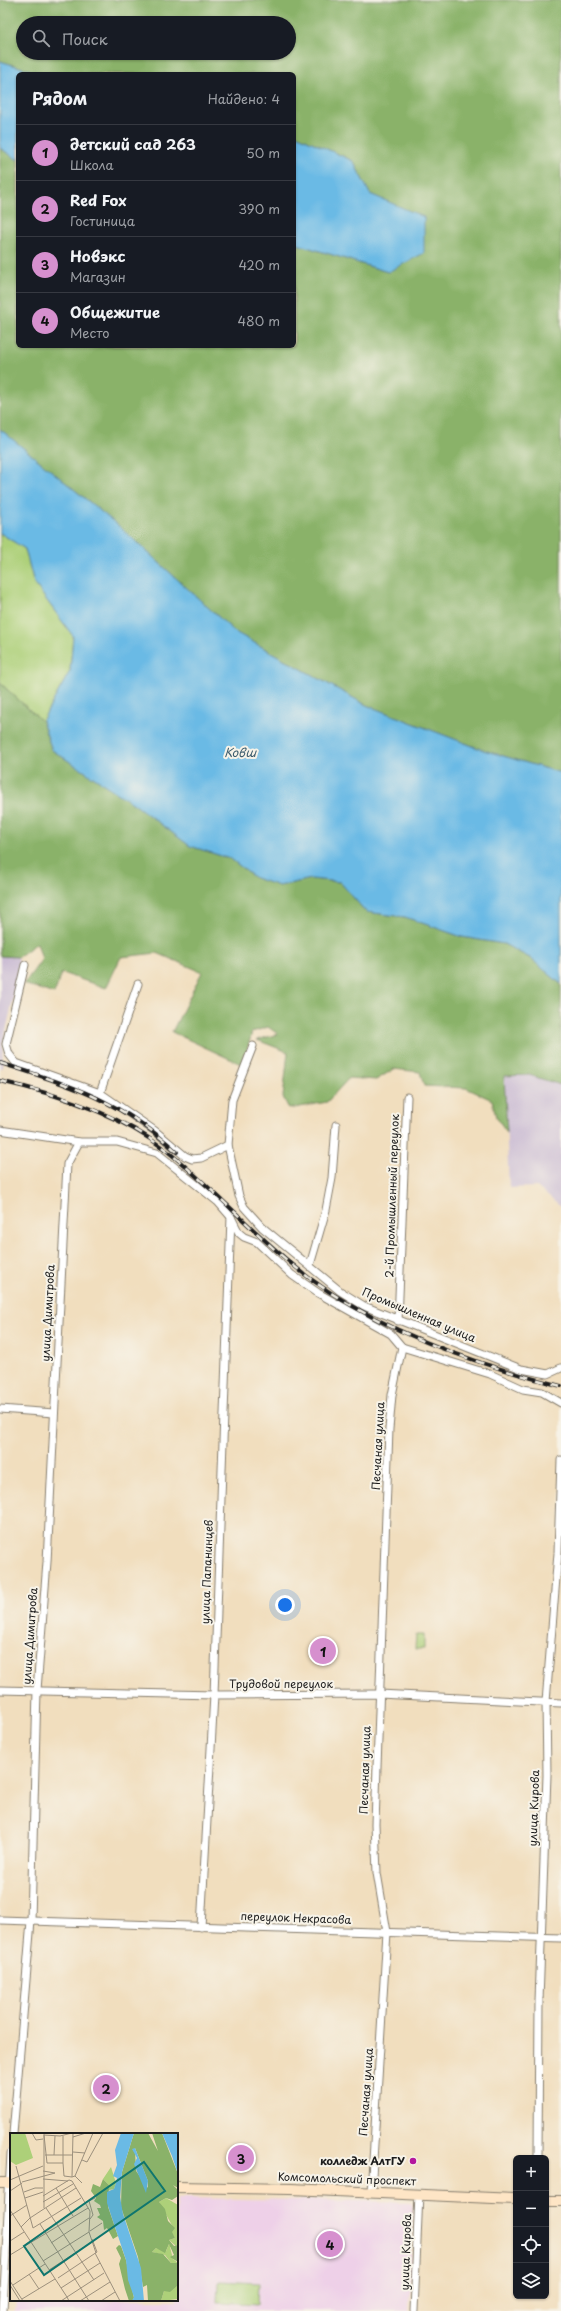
<!DOCTYPE html>
<html lang="ru">
<head>
<meta charset="utf-8">
<style>
	body { margin:0; font-family:"Playpen Sans",sans-serif; background:#20242c; color:#f1f3f6 }
	.controls { position:absolute; right:12px; bottom:12px; display:grid; overflow:hidden; border-radius:6px; box-shadow:0 1px 3px #0004 }
	.controls button { width:36px; height:36px; display:grid; place-items:center; padding:0; border:0; border-bottom:1px solid #363941; background:#171b24; color:#f1f3f6; font:20px sans-serif }
	.you { position:absolute; left:285px; top:1605px; width:14px; height:14px; margin:-10px; border:3px solid #fff; border-radius:50%; background:#1a73e8; box-shadow:0 0 0 6px #1a73e833 }
	.badge { display:grid; place-items:center; width:26px; height:26px; border-radius:50%; background:#d690ce; color:#111; font-size:13px; font-weight:700 }
	.pin { position:absolute; translate:-50% -50%; border:2px solid #fff; box-shadow:0 1px 4px #0006 }
	.list { margin:0; padding:0; list-style:none }
	h2 { display:flex; justify-content:space-between; align-items:center; height:52px; margin:0; padding:0 16px; font-size:17px }
	h2 small { font-size:13px; font-weight:400; color:#9ea1a6 }
	.list li { display:grid; grid-template-columns:26px 1fr auto; gap:12px; align-items:center; box-sizing:border-box; height:56px; padding:0 16px; border-top:1px solid #363941 }
	.list b { display:block; font-size:15px; white-space:nowrap }
	.list p { margin:0; font-size:13px; white-space:nowrap; color:#9ea1a6 }
	.list em { font-size:13px; font-style:normal; color:#9ea1a6 }
	.icon { flex:none; width:22px; height:22px; fill:none; stroke:currentColor; stroke-width:2; stroke-linecap:round; stroke-linejoin:round }
	.map { position:relative; flex:none; width:561px; height:2311px; overflow:hidden }
	.search { position:absolute; background:#171b24; box-shadow:0 1px 3px #0004; left:16px; top:16px; width:280px; height:44px; display:flex; align-items:center; gap:10px; box-sizing:border-box; padding:0 14px; border-radius:22px; color:#9ea1a6; font-size:15px }
	.panel { position:absolute; background:#171b24; box-shadow:0 1px 3px #0004; left:16px; top:72px; width:280px; height:276px; border-radius:6px }
	.map>svg:first-child { display:block }
	.built { fill:#eed0e8 }
	.industrial { fill:#ccbed4 }
	.green { fill:#add079; stroke:#64764a }
	.forest { fill:#8ab269; stroke:#536742; fill-rule:evenodd }
	.water { fill:#6abae5; stroke:#436b80 }
	.lines { fill:none; stroke-linecap:round; stroke-linejoin:round }
	.minor-casing { stroke:#867d6d; stroke-width:9 }
	.secondary-casing { stroke:#867d6d; stroke-width:12 }
	.minor { stroke:#fff; stroke-width:7 }
	.secondary { stroke:#fee5c5; stroke-width:10 }
	.rail-casing { stroke:#1c1c1c; stroke-width:4 }
	.rail { stroke:#f7f3e8; stroke-width:2.5; stroke-dasharray:8; stroke-linecap:butt }
	.poi-dot { fill:#b5179e; stroke:#f7f3e8; stroke-width:1.5 }
	.labels { text-anchor:middle; stroke-width:4; stroke-linejoin:round; paint-order:stroke }
	.street-label { font-size:11px; fill:#1c1c1c; stroke:#f7f3e8 }
	.poi-label { font-size:11px; font-weight:bold; fill:#1c1c1c; stroke:#f7f3e8; text-anchor:end }
	.water-label { font-size:12px; font-style:italic; fill:#3b5b6c; stroke:#f7f3e8 }
	.inset-road { fill:none; stroke:#9c907d; stroke-width:1 }
	.view { fill:#0f766e; fill-opacity:0.15; stroke:#0f766e; stroke-width:2 }
	.inset-edge { fill:none; stroke:#1c1c1c; stroke-width:2 }
</style>
</head>
<body>
<div class="map">
<svg width="561" height="2311" viewBox="0 0 561 2311">
	<rect width="100%" height="100%" fill="#f7f3e8"/>
	<filter id="ink" filterUnits="userSpaceOnUse"><feTurbulence type="fractalNoise" baseFrequency=".025" numOctaves="2"/><feDisplacementMap in="SourceGraphic" scale="8" xChannelSelector="R" yChannelSelector="G"/><feConvolveMatrix kernelMatrix="1 2 1 2 8 2 1 2 1" color-interpolation-filters="sRGB"/></filter>
	<filter id="wash" filterUnits="userSpaceOnUse"><feTurbulence type="fractalNoise" baseFrequency=".012" numOctaves="4" result="noise"/><feDisplacementMap in="SourceGraphic" scale="16" xChannelSelector="R" yChannelSelector="G"/><feGaussianBlur stdDeviation="0.9" result="paint"/><feColorMatrix in="noise" values="0 0 0 0 0 0 0 0 0 0 0 0 0 0 0 0 0 1.4 0 .05"/><feComposite in="paint" operator="in"/></filter>
	<g filter="url(#wash)">
		<rect width="100%" height="100%" fill="#f1debe"/>
		<path class="built" d="M 177,2198 L 413,2202 L 409,2311 L 15,2311 L 16,2300 L 177,2300 Z"/>
		<g class="industrial">
			<path d="M 0,956 L 18,957 L 20,969 L 3,1044 L 2,1068 L 0,1068 Z"/>
			<path d="M 529,1075 L 561,1085 L 561,1207 L 537,1187 L 509,1188 L 504,1076 Z"/>
		</g>
		<g class="green">
			<path d="M 0,533 L 25,549 L 34,583 L 73,636 L 70,671 L 42,721 L 0,683 Z"/>
			<path d="M 416,1635 L 424,1635 L 424,1649 L 415,1649 Z"/>
			<path d="M 219,2281 L 259,2283 L 258,2304 L 218,2302 Z"/>
		</g>
		<g class="forest">
			<path d="M 0,0 L 561,0 L 561,773 L 483,750 L 366,705 L 235,632 L 120,527 L 0,429 L 0,148 L 18,160 L 18,346 L 294,346 L 294,243 L 388,272 L 424,218 L 370,194 L 353,161 L 294,134 L 294,74 L 42,74 L 0,61 ZM 23,23 L 289,23 L 289,53 L 23,53 Z"/>
			<path d="M 0,683 L 42,721 L 52,750 L 134,804 L 190,846 L 231,859 L 255,878 L 279,886 L 311,879 L 340,882 L 366,912 L 405,917 L 462,937 L 504,944 L 530,958 L 561,984 L 561,1085 L 529,1075 L 504,1076 L 507,1132 L 496,1117 L 492,1100 L 466,1088 L 424,1086 L 420,1072 L 394,1069 L 376,1080 L 349,1078 L 327,1102 L 289,1109 L 283,1097 L 288,1052 L 257,1040 L 278,1034 L 268,1027 L 252,1032 L 243,1065 L 172,1032 L 202,972 L 157,953 L 121,957 L 106,988 L 62,973 L 54,994 L 24,984 L 42,959 L 37,943 L 18,957 L 0,956 Z"/>
		</g>
		<g class="water">
			<path d="M 0,61 L 42,74 L 18,74 L 18,160 L 0,148 Z"/>
			<path d="M 294,134 L 353,161 L 370,194 L 424,217 L 424,253 L 388,272 L 294,243 Z"/>
			<path d="M 0,429 L 120,527 L 235,632 L 366,705 L 483,750 L 561,773 L 561,984 L 530,958 L 504,944 L 462,937 L 405,917 L 366,912 L 340,882 L 311,879 L 279,886 L 255,878 L 231,859 L 190,846 L 134,804 L 52,750 L 42,721 L 70,671 L 73,636 L 34,583 L 25,549 L 0,533 Z"/>
		</g>
	</g>
	<g filter="url(#ink)">
		<g class="lines">
			<defs>
				<g id="minor">
					<path d="M 25,965 L 6,1044 L 9,1054 L 16,1063 L 100,1093 L 155,1131 L 185,1156 L 192,1159 L 201,1158 L 228,1145 L 239,1196 L 244,1207 L 262,1227 L 340,1291 L 364,1306 L 521,1369 L 548,1374 L 561,1368"/>
					<path d="M 100,1093 L 138,984"/>
					<path d="M 0,1130 L 79,1142 L 117,1142 L 157,1153 L 218,1202 L 231,1217 L 239,1233 L 244,1237 L 257,1242 L 292,1275 L 318,1293 L 391,1334 L 402,1347"/>
					<path d="M 228,1145 L 232,1100 L 253,1046"/>
					<path d="M 310,1265 L 326,1210 L 332,1178 L 336,1125"/>
					<path d="M 398,1321 L 407,1097"/>
					<path d="M 402,1347 L 490,1374 L 523,1389 L 542,1392 L 561,1403"/>
					<path d="M 0,1409 L 54,1413"/>
					<path d="M 0,1690 L 214,1695 L 379,1694 L 561,1703"/>
					<path d="M 0,1920 L 561,1938"/>
					<path d="M 201,1927 L 214,1695 L 231,1217"/>
					<path d="M 13,2134 L 31,1921 L 37,1690 L 47,1562 L 67,1164 L 79,1142"/>
					<path d="M 538,2158 L 539,2001 L 547,1775 L 546,1702 L 558,1553 L 561,1460"/>
					<path d="M 371,2193 L 387,1932 L 377,1873 L 375,1824 L 389,1429 L 392,1395 L 402,1347"/>
					<path d="M 3,2311 L 11,2153"/>
					<path d="M 414,2311 L 419,2194"/>
				</g>
				<g id="secondary">
					<path d="M 0,2183 L 11,2183"/>
					<path d="M 177,2187 L 291,2189 L 516,2199"/>
					<path d="M 546,2201 L 561,2201"/>
				</g>
			</defs>
			<use href="#minor" class="minor-casing"/>
			<use href="#secondary" class="secondary-casing"/>
			<use href="#minor" class="minor"/>
			<use href="#secondary" class="secondary"/>
			<defs>
				<g id="rail">
					<path d="M 0,1063 C 69,1084 123,1102 177,1152"/>
					<path d="M 0,1081 C 58,1094 120,1114 167,1151 C 216,1190 258,1239 308,1277 C 381,1331 474,1364 561,1386"/>
				</g>
			</defs>
			<use href="#rail" class="rail-casing"/>
			<use href="#rail" class="rail"/>
		</g>
	</g>
	<circle class="poi-dot" cx="413" cy="2161" r="4"/>
	<g class="labels">
		<g class="street-label">
			<text transform="translate(392 1196) rotate(-88)" y="4">2-й Промышленный переулок</text>
			<text transform="translate(48 1313) rotate(-87)" y="4">улица Димитрова</text>
			<text transform="translate(419 1315) rotate(23)" y="4">Промышленная улица</text>
			<text transform="translate(378 1446) rotate(-87)" y="4">Песчаная улица</text>
			<text transform="translate(207 1572) rotate(-88)" y="4">улица Папанинцев</text>
			<text transform="translate(30 1636) rotate(-86)" y="4">улица Димитрова</text>
			<text x="281" y="1688">Трудовой переулок</text>
			<text transform="translate(365 1770) rotate(-88)" y="4">Песчаная улица</text>
			<text transform="translate(534 1808) rotate(-88)" y="4">улица Кирова</text>
			<text transform="translate(296 1918) rotate(2)" y="4">переулок Некрасова</text>
			<text transform="translate(366 2092) rotate(-86)" y="4">Песчаная улица</text>
			<text transform="translate(347 2179) rotate(2)" y="4">Комсомольский проспект</text>
			<text transform="translate(406 2252) rotate(-88)" y="4">улица Кирова</text>
		</g>
		<g class="poi-label">
			<text x="405" y="2165">колледж АлтГУ</text>
		</g>
		<g class="water-label">
			<text x="240" y="757">Ковш</text>
		</g>
	</g>
	<g transform="translate(10 2133)">
		<rect width="168" height="168" fill="#f1debe"/>
		<path d="M 0,0 L 15,0 L 23,25 L 6,32 L 0,28 ZM 101,34 L 106,50 L 104,56 L 98,57 L 99,52 L 93,46 ZM 156,65 L 168,72 L 168,112 L 166,113 L 159,107 L 165,105 L 161,99 L 163,94 L 149,69 ZM 159,111 L 162,114 L 160,114 L 163,126 L 168,130 L 161,130 L 155,122 L 142,119 L 146,115 L 156,118 ZM 168,152 L 168,166 L 151,168 L 154,158 Z" fill="#add079"/>
		<path d="M 124,0 L 138,0 L 148,18 L 142,0 L 152,0 L 168,41 L 168,55 L 163,52 L 168,57 L 168,63 L 162,67 L 156,65 L 149,69 L 155,76 L 158,88 L 165,95 L 162,99 L 165,105 L 159,107 L 164,113 L 168,112 L 168,129 L 160,124 L 164,122 L 159,111 L 155,120 L 146,115 L 142,119 L 153,121 L 161,130 L 168,130 L 168,152 L 160,159 L 154,158 L 151,168 L 138,168 L 137,152 L 133,154 L 128,124 L 111,74 L 112,39 ZM 125,15 L 138,48 L 138,55 L 126,38 ZM 93,46 L 99,52 L 98,74 L 108,103 L 103,106 L 97,95 L 94,97 L 93,88 L 87,84 L 90,82 L 87,75 L 91,75 L 90,72 L 84,68 L 86,65 L 81,58 L 83,51 L 90,54 ZM 109,112 L 111,113 L 116,127 L 124,165 L 122,168 L 119,168 L 115,156 L 109,131 L 111,125 L 106,115 Z" fill="#8ab269" fill-rule="evenodd"/>
		<path d="M 111,0 L 124,0 L 112,39 L 110,64 L 113,81 L 131,135 L 134,168 L 122,168 L 124,164 L 118,147 L 116,127 L 97,70 L 97,59 L 104,56 L 106,50 L 107,45 L 103,43 L 107,32 L 105,17 ZM 152,0 L 168,0 L 168,41 L 162,23 ZM 125,15 L 138,48 L 136,60 L 124,31 L 127,25 L 122,16 Z" fill="#6abae5"/>
		<path class="inset-road" d="M 22,0 L 26,7 L 33,6M 34,0 L 34,75M 63,0 L 62,44 L 65,43 L 72,50M 63,4 L 76,0M 63,19 L 75,20M 35,22 L 63,22M 44,22 L 45,3M 72,27 L 77,29 L 93,0M 53,30 L 53,3M 6,33 L 23,95 L 71,65M 33,38 L 45,40M 65,43 L 83,0M 62,44 L 54,43 L 53,30 L 37,30 L 34,2 L 50,3 L 62,0M 33,46 L 58,48M 0,47 L 33,33M 12,49 L 45,40M 46,55 L 63,83M 0,58 L 12,50M 14,59 L 25,55 L 33,55M 33,63 L 59,47 L 62,48 L 80,78 L 79,99 L 86,120M 15,65 L 33,59M 33,69 L 63,51M 36,75 L 84,147M 0,77 L 57,164 L 51,168M 0,83 L 17,72M 80,86 L 83,82 L 79,68 L 85,65M 30,91 L 79,168M 11,94 L 20,85 L 66,55M 80,98 L 92,90M 0,108 L 14,99M 41,110 L 79,85M 85,120 L 110,168M 0,122 L 78,75M 33,128 L 79,99M 39,137 L 82,109M 19,141 L 29,156M 48,145 L 87,119 L 82,106M 0,148 L 13,168M 0,152 L 10,168M 3,152 L 35,131M 51,155 L 90,130M 12,166 L 45,146M 59,168 L 57,164 L 94,140M 70,168 L 100,149M 91,168 L 105,159"/>
		<path class="view" d="M 134,29 L 155,58 L 34,142 L 14,113 Z"/>
		<rect width="168" height="168" class="inset-edge"/>
	</g>
</svg>
<div class="controls">
<button>+</button>
<button>−</button>
<button><svg class="icon" aria-label="locate" viewBox="0 0 24 24"><circle cx="12" cy="12" r="6"/><path d="M12 2v4M12 18v4M2 12h4M18 12h4"/></svg></button>
<button><svg class="icon" aria-label="layers" viewBox="0 0 24 24"><path d="M12 4l9 5-9 5-9-5zM3 14l9 5 9-5"/></svg></button>
</div>
<div class="you"></div>
<div class="pin badge" style="left:323px;top:1651px">1</div>
<div class="pin badge" style="left:106px;top:2088px">2</div>
<div class="pin badge" style="left:241px;top:2158px">3</div>
<div class="pin badge" style="left:330px;top:2244px">4</div>
<div class="search"><svg class="icon" aria-label="search" viewBox="0 0 24 24"><circle cx="10" cy="10" r="6"/><path d="M15 15l6 6"/></svg>Поиск</div>
<section class="panel">
<h2>Рядом<small>Найдено: 4</small></h2>
<ul class="list">
<li><span class="badge">1</span><div><b>детский сад 263</b><p>Школа</p></div><em>50 m</em></li>
<li><span class="badge">2</span><div><b>Red Fox</b><p>Гостиница</p></div><em>390 m</em></li>
<li><span class="badge">3</span><div><b>Новэкс</b><p>Магазин</p></div><em>420 m</em></li>
<li><span class="badge">4</span><div><b>Общежитие</b><p>Место</p></div><em>480 m</em></li>
</ul>
</section>
</div>
</body>
</html>
